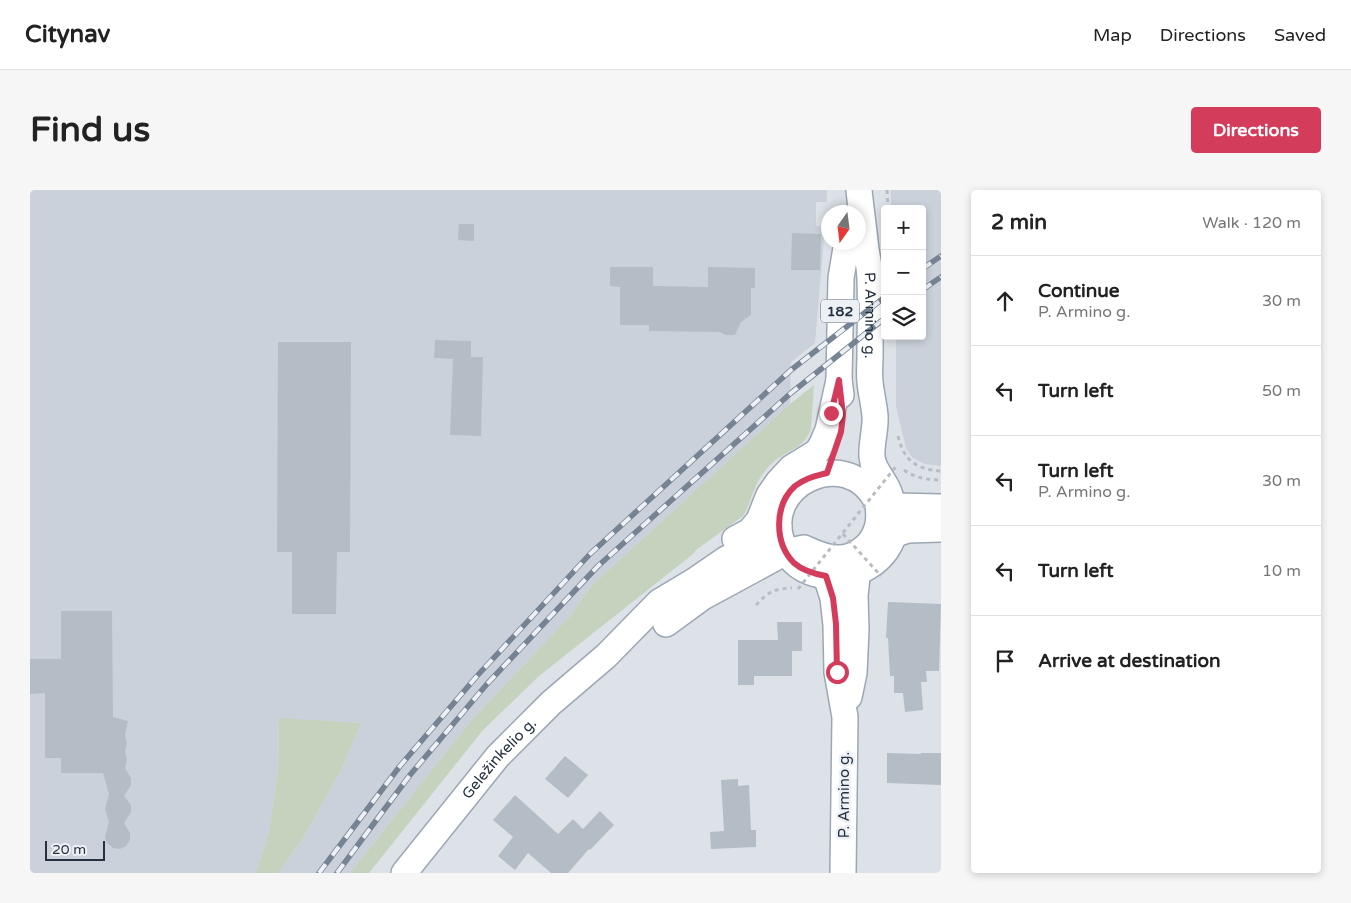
<!DOCTYPE html>
<html lang="en">
<head>
<meta charset="utf-8">
<style>
	body { margin:0; font-family:"Varela Round",sans-serif; background:#f6f6f6; color:#222 }
	.controls { position:absolute; right:15px; top:15px; display:grid; overflow:hidden; border-radius:5px; box-shadow:0 2px 8px #0003 }
	.controls button { width:45px; height:45px; display:grid; place-items:center; padding:0; border:0; border-bottom:1px solid #e0e0e0; background:#fff; color:#222; font:25px sans-serif }
	.compass { position:absolute; left:791px; top:15px; width:45px; height:45px; border-radius:50%; background:#fff; box-shadow:0 2px 8px #0003; rotate:194deg }
	.scale { position:absolute; left:15px; bottom:12px; width:60px; box-sizing:border-box; padding-left:5px; border:2px solid #26313f; border-top:0; font-size:14px; line-height:18px; white-space:nowrap; color:#26313f; -webkit-text-stroke:4px #edf1f5; paint-order:stroke }
	.stop { position:absolute; width:15px; height:15px; margin:-11px; border:4px solid #d43c5c; border-radius:50%; background:#fff }
	.stop.end { background:#d43c5c; border-color:#fff; box-shadow:0 1px 5px #0008 }
	.list { margin:0; padding:0; list-style:none }
	h2 { display:flex; justify-content:space-between; align-items:center; height:65px; margin:0; padding:0 20px; font-size:21px }
	h2 small { font-size:16px; font-weight:400; color:#767676 }
	.list li { display:grid; grid-template-columns:32px 1fr auto; gap:15px; align-items:center; box-sizing:border-box; height:90px; padding:0 20px; border-top:1px solid #e0e0e0 }
	.list b { display:block; font-size:19px; white-space:nowrap }
	.list p { margin:0; font-size:16px; white-space:nowrap; color:#767676 }
	.list em { font-size:16px; font-style:normal; color:#767676 }
	.icon { flex:none; width:28px; height:28px; fill:none; stroke:currentColor; stroke-width:2; stroke-linecap:round; stroke-linejoin:round }
	.map { position:relative; flex:none; width:911px; height:683px; overflow:hidden; border-radius:5px }
	header { display:flex; align-items:center; gap:30px; box-sizing:border-box; height:70px; padding:0 25px; background:#fff; border-bottom:1px solid #e0e0e0 }
	header strong { font-size:24px }
	nav { display:flex; gap:28px; margin-inline-start:auto; font-size:18px }
	.intro { display:flex; align-items:center; justify-content:space-between; box-sizing:border-box; height:120px; padding:0 30px }
	h1 { margin:0; font-size:35px }
	.button { padding:12px 22px; border-radius:5px; background:#d43c5c; color:#fff; font-size:18px; font-weight:700 }
	main { display:flex; gap:30px; padding:0 30px }
	aside { flex:1; background:#fff; border-radius:5px; box-shadow:0 2px 8px #0003 }
	.map>svg:first-child { display:block }
	.built { fill:#cbd1da }
	.green { fill:#c4d2be }
	.building { fill:#b4bcc5 }
	.lines { fill:none; stroke-linecap:round; stroke-linejoin:round }
	.primary-casing { stroke:#9ca7b4; stroke-width:28 }
	.path { stroke:#b7bdc3; stroke-width:3; stroke-dasharray:4 4; stroke-linecap:butt }
	.primary { stroke:#fff; stroke-width:25 }
	.rail-casing { stroke:#768392; stroke-width:5.5 }
	.rail { stroke:#edf1f5; stroke-width:4; stroke-dasharray:11; stroke-linecap:butt }
	.path-bridge { stroke:#b7bdc3; stroke-width:3; stroke-dasharray:4 4; stroke-linecap:butt }
	.route { stroke:#d43c5c; stroke-width:6 }
	.labels { text-anchor:middle; stroke-width:5; stroke-linejoin:round; paint-order:stroke }
	.shield { fill:#edf1f5; stroke:#626b76; stroke-width:1 }
	.shield-label { font-size:14px; font-weight:bold; fill:#26313f }
	.street-label { font-size:15px; fill:#26313f; stroke:#edf1f5 }
</style>
</head>
<body>
<header>
<strong>Citynav</strong>
<nav><a>Map</a><a>Directions</a><a>Saved</a></nav>
</header>
<div class="intro"><h1>Find us</h1><a class="button">Directions</a></div>
<main>
<div class="map">
<svg width="911" height="683" viewBox="0 0 911 683">
	<rect width="100%" height="100%" fill="#dde2e8"/>
	<g class="built">
		<path d="M 0,0 L 797,0 L 797,12 L 786,12 L 786,36 L 795,36 L 785,153 L 761,172 L 760,214 L 560,397 L 541,425 L 439,533 L 320,683 L 248,683 L 272,650 L 312,578 L 331,533 L 249,529 L 248,581 L 239,642 L 226,683 L 0,683 Z"/>
		<path d="M 861,0 L 911,0 L 911,276 L 895,274 L 888,271 L 882,267 L 876,258 L 869,229 L 866,216 L 866,146 L 892,146 L 892,19 L 861,19 Z"/>
	</g>
	<g class="green">
		<path d="M 784,195 L 781,238 C 776,256 763,258 750,267 C 742,272 734,281 729,290 C 722,301 720,315 713,326 L 666,360 L 663,364 L 509,486 L 453,540 L 339,683 L 320,683 L 439,533 L 541,425 L 560,397 L 760,214 Z"/>
		<path d="M 249,528 L 331,533 L 312,578 L 272,650 L 248,683 L 226,683 L 239,642 L 248,581 Z"/>
	</g>
	<g class="building">
		<path d="M 429,34 L 444,34 L 444,51 L 428,50 Z"/>
		<path d="M 762,43 L 791,44 L 790,80 L 761,80 Z"/>
		<path d="M 580,77 L 623,77 L 623,96 L 678,97 L 678,77 L 725,78 L 725,98 L 721,98 L 721,125 L 711,132 L 705,145 L 696,145 L 689,142 L 619,141 L 619,135 L 590,135 L 590,97 L 580,96 Z"/>
		<path d="M 405,150 L 441,151 L 441,167 L 453,167 L 451,246 L 420,245 L 423,169 L 404,168 Z"/>
		<path d="M 248,152 L 321,152 L 320,362 L 307,362 L 306,424 L 262,424 L 262,362 L 247,362 Z"/>
		<path d="M 858,412 L 911,414 L 909,481 L 896,481 L 897,492 L 891,492 L 893,520 L 875,522 L 873,503 L 864,503 L 864,486 L 860,486 L 858,448 L 856,448 Z"/>
		<path d="M 31,421 L 82,421 L 83,527 L 98,531 L 95,545 L 97,553 L 95,561 L 97,569 L 95,578 L 101,588 L 101,595 L 94,606 L 101,615 L 101,622 L 94,633 L 100,643 L 100,650 L 96,656 L 90,659 L 83,658 L 77,653 L 75,647 L 79,632 L 75,619 L 79,604 L 73,583 L 31,583 L 31,568 L 15,568 L 15,503 L 0,504 L 0,469 L 31,469 Z"/>
		<path d="M 747,432 L 772,432 L 772,461 L 762,461 L 762,486 L 724,486 L 724,495 L 708,495 L 708,450 L 748,450 Z"/>
		<path d="M 857,563 L 891,564 L 891,563 L 911,563 L 911,595 L 857,593 Z"/>
		<path d="M 535,566 L 558,585 L 538,608 L 515,589 Z"/>
		<path d="M 708,589 L 708,596 L 719,595 L 721,640 L 726,640 L 726,657 L 681,659 L 680,642 L 694,641 L 691,590 Z"/>
		<path d="M 485,605 L 528,644 L 543,629 L 553,639 L 570,621 L 584,635 L 560,660 L 559,659 L 538,683 L 521,683 L 498,663 L 485,680 L 468,666 L 483,647 L 463,630 Z"/>
	</g>
	<g class="lines">
		<defs>
			<g id="primary">
				<path id="s1" d="M 829,0 C 831,20 834,40 836,60 C 838,70 840,80 840,90 C 841,115 840,140 840,166 C 840,174 839,183 840,192 C 841,203 844,214 845,226 C 846,239 841,253 842,267 C 843,278 850,285 855,294 C 861,304 867,326 865,338 C 861,370 825,391 795,386 C 776,383 761,374 754,357 C 726,295 818,252 847,312 L 863,316 L 911,317"/>
				<path d="M 811,205 L 809,190 L 811,88 L 817,52"/>
				<path d="M 863,345 L 878,340 L 911,339"/>
				<path d="M 705,349 L 720,341 L 729,330 L 739,305 L 748,292 L 761,278 L 787,262 L 792,254 L 798,240 L 809,190"/>
				<path d="M 796,386 L 803,408 L 806,435 L 807,482 L 815,527 L 813,683"/>
				<path d="M 636,434 L 673,407 L 756,362 L 774,358 C 785,363 795,368 807,368 C 824,369 841,356 846,341 C 850,332 849,323 848,314"/>
				<path d="M 819,507 L 824,483 L 826,439 L 825,406 L 829,368"/>
				<path id="s2" d="M 374,683 L 468,566 L 521,513 L 576,466 L 629,412 L 664,391 L 696,369 L 729,352 L 749,336"/>
			</g>
		</defs>
		<use href="#primary" class="primary-casing"/>
		<g class="path">
			<path d="M 857,0 L 858,19"/>
			<path d="M 868,246 C 874,271 886,279 911,281"/>
			<path d="M 874,280 C 885,288 898,290 911,290"/>
			<path d="M 726,415 C 738,402 743,399 762,398"/>
		</g>
		<use href="#primary" class="primary"/>
		<defs>
			<g id="rail">
				<path d="M 892,79 L 911,66"/>
				<path d="M 892,100 L 911,87"/>
				<path d="M 289,683 L 370,576 L 447,486 L 560,364 L 761,180 L 855,107"/>
				<path d="M 307,683 L 380,585 L 457,494 L 568,376 L 761,203 L 855,128"/>
			</g>
		</defs>
		<use href="#rail" class="rail-casing"/>
		<use href="#rail" class="rail"/>
		<g class="path-bridge">
			<path d="M 813,344 L 851,386"/>
			<path d="M 768,399 L 867,275"/>
		</g>
	</g>
	<g class="lines">
		<path class="route" d="M 801,223 L 809,190 L 813,225 L 811,242 L 797,283 C 786,286 775,288 765,296 C 744,315 744,353 764,373 C 773,381 785,384 796,386 L 803,408 L 806,434 L 807,482"/>
	</g>
	<g class="labels">
		<rect class="shield" x="791" y="109.5" width="38" height="23" rx="4"/>
		<g class="shield-label">
			<text x="810" y="126">182</text>
		</g>
		<g class="street-label">
			<text dy="5" stroke="none"><textPath href="#s1" startOffset="126">P. Armino g.</textPath></text>
			<text dy="5" stroke="none"><textPath href="#s2" startOffset="149">Geležinkelio g.</textPath></text>
			<text transform="translate(814 605) rotate(-90)" y="5">P. Armino g.</text>
		</g>
	</g>
</svg>
<div class="controls">
<button>+</button>
<button>−</button>
<button><svg class="icon" aria-label="layers" viewBox="0 0 24 24"><path d="M12 4l9 5-9 5-9-5zM3 14l9 5 9-5"/></svg></button>
</div>
<svg class="compass" viewBox="-18 -18 36 36"><path d="M0-13l5 13h-10z" fill="#e53935"/><path d="M0 13l5-13h-10z" fill="#767676"/></svg>
<div class="scale">20 m</div>
<div class="stop" style="left:807px;top:482px"></div>
<div class="stop end" style="left:801px;top:223px"></div>
</div>
<aside>
<h2>2 min<small>Walk · 120 m</small></h2>
<ul class="list">
<li><svg class="icon" aria-label="ahead" viewBox="0 0 24 24"><path d="M12 20V5M6 11l6-6 6 6"/></svg><div><b>Continue</b><p>P. Armino g.</p></div><em>30 m</em></li>
<li><svg class="icon" aria-label="left" viewBox="0 0 24 24"><path d="M17 20v-9H6M10 6l-5 5 5 5"/></svg><div><b>Turn left</b></div><em>50 m</em></li>
<li><svg class="icon" aria-label="left" viewBox="0 0 24 24"><path d="M17 20v-9H6M10 6l-5 5 5 5"/></svg><div><b>Turn left</b><p>P. Armino g.</p></div><em>30 m</em></li>
<li><svg class="icon" aria-label="left" viewBox="0 0 24 24"><path d="M17 20v-9H6M10 6l-5 5 5 5"/></svg><div><b>Turn left</b></div><em>10 m</em></li>
<li><svg class="icon" aria-label="arrive" viewBox="0 0 24 24"><path d="M6 21V4h12l-3 4 3 4H6"/></svg><div><b>Arrive at destination</b></div></li>
</ul>
</aside>
</main>
</body>
</html>
